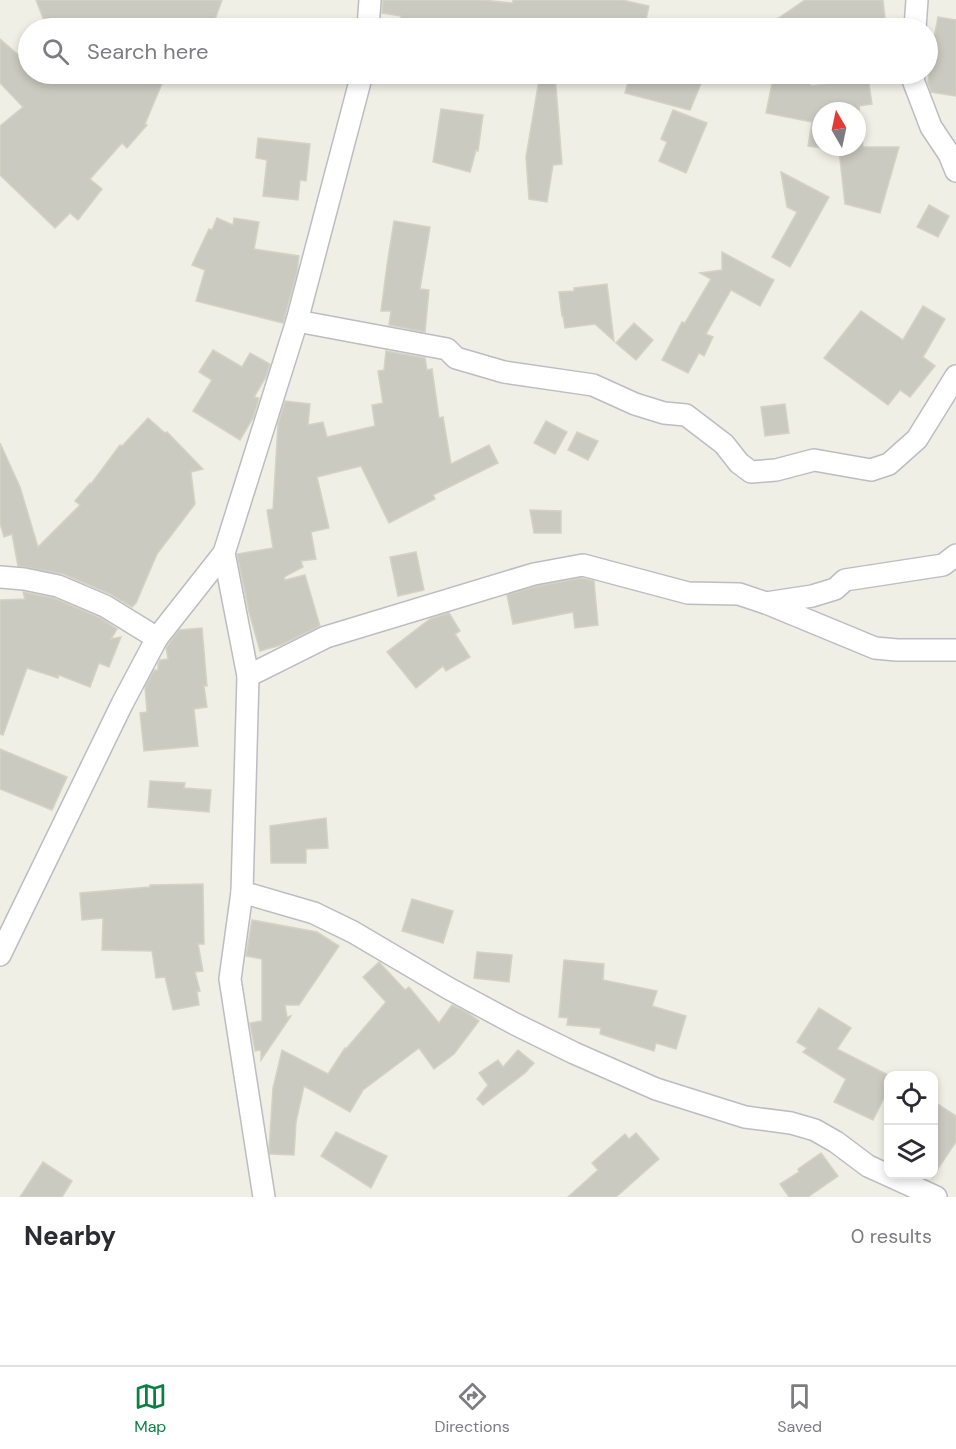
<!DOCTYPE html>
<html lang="en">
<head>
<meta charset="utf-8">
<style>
	body { margin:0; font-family:"DM Sans",sans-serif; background:#f7f7f7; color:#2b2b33 }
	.controls { position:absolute; right:18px; bottom:18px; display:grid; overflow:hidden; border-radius:12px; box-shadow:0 3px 9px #0003 }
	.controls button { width:54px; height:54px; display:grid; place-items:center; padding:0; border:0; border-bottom:2px solid #e1e1e2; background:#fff; color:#2b2b33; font:30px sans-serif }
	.compass { position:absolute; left:812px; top:102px; width:54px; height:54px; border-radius:50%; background:#fff; box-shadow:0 3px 9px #0003; rotate:351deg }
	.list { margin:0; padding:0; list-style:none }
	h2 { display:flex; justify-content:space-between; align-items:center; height:78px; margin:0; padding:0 24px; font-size:26px }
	h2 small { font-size:20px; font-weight:400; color:#7c7c81 }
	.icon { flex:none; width:33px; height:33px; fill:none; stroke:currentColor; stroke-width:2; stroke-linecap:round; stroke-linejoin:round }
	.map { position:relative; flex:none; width:956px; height:1197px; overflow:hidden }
	.search { position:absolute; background:#fff; box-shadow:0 3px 9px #0003; left:18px; right:18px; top:18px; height:66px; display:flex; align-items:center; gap:15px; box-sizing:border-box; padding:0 21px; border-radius:33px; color:#7c7c81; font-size:22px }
	.sheet { height:168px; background:#fff }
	nav { display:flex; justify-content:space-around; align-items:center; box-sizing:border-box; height:84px; border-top:2px solid #e1e1e2; background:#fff; font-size:16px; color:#7c7c81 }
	nav a { display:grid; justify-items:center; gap:3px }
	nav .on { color:#0b8043 }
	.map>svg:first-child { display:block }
	.building { fill:#cacac1; stroke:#d4d3c3; stroke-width:1.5; fill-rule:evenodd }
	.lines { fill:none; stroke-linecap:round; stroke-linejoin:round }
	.minor-casing { stroke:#bcbcc3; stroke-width:24 }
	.minor { stroke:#fff; stroke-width:21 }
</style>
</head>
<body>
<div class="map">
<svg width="956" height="1197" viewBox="0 0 956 1197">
	<rect width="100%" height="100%" fill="#efefe5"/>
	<g class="building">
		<path d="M 36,0 L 222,0 L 212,28 L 47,28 Z"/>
		<path d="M 383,0 L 482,0 L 513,3 L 513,0 L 622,0 L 649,6 L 644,28 L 469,28 L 469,26 L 428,20 L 427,28 L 399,28 L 401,16 L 382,13 Z"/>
		<path d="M 805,0 L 883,0 L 886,27 L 872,28 L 764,28 Z"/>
		<path d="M 938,17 L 956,20 L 956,96 L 931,92 L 928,83 L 929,76 L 927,75 Z"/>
		<path d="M 0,39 L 28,63 L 28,74 L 166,74 L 145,124 L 147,125 L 127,148 L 122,143 L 90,179 L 102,189 L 78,220 L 70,213 L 55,228 L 0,175 L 0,126 L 23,107 L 0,83 Z"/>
		<path d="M 540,74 L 555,74 L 562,164 L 553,165 L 547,202 L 529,199 L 526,157 Z"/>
		<path d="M 630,74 L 705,74 L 690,110 L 625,93 Z"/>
		<path d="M 809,74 L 811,86 L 868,77 L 872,104 L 859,106 L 863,147 L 899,147 L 880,213 L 845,204 L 839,150 L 808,146 L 812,122 L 766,113 L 773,79 ZM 821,111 L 857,111 L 857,147 L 821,147 Z"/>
		<path d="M 441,109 L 483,115 L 478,151 L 476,150 L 470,172 L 433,162 Z"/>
		<path d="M 673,110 L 707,123 L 686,173 L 659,161 L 667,142 L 661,139 Z"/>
		<path d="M 258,138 L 310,144 L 306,181 L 300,180 L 298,200 L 263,196 L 267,160 L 256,158 Z"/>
		<path d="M 781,172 L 829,197 L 790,267 L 772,257 L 797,212 L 787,207 Z"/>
		<path d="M 929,205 L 949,216 L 938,237 L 917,227 Z"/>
		<path d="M 217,218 L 233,225 L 234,218 L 259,222 L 254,249 L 299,256 L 297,272 L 283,323 L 196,301 L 205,270 L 192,265 L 209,229 L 212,230 Z"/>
		<path d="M 394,221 L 430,227 L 420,289 L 429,290 L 425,332 L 389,325 L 391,311 L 381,311 L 387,265 Z"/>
		<path d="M 722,252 L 774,280 L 760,306 L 731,290 L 706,334 L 713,337 L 704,356 L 699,353 L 688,373 L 662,360 L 682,322 L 685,323 L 711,279 L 700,273 L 722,270 Z"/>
		<path d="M 607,284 L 614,341 L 595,324 L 565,328 L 563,316 L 562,316 L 559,292 L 574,291 L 574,288 Z"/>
		<path d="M 923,306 L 945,319 L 923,357 L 935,366 L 910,397 L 900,390 L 888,405 L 824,358 L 861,311 L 903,340 Z"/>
		<path d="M 634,323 L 653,340 L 636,360 L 616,343 Z"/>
		<path d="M 213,350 L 242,367 L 250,353 L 270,364 L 266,377 L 254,397 L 259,398 L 253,418 L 240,440 L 193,411 L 212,380 L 199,372 Z"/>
		<path d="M 386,351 L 425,358 L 427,370 L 432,369 L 439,418 L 443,417 L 451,464 L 489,445 L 498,463 L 433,495 L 435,499 L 389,523 L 361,466 L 317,477 L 329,528 L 311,532 L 316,559 L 301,561 L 303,567 L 284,577 L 285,580 L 305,575 L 320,626 L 281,645 L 260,651 L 249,612 L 237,554 L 273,548 L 267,510 L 273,509 L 278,424 L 285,401 L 310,404 L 308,425 L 323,422 L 327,437 L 375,426 L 372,405 L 383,403 L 378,371 L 384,370 Z"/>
		<path d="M 785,404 L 789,433 L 765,436 L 761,407 Z"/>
		<path d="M 148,418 L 165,433 L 167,432 L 203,469 L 191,472 L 195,504 L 157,554 L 136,603 L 132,607 L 110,594 L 63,574 L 18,566 L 12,534 L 4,537 L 0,523 L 0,443 L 20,487 L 38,547 L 80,505 L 75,501 L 90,483 L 91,484 L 120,445 L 122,446 Z"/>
		<path d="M 546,421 L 567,432 L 555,454 L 534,443 Z"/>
		<path d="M 577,432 L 598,441 L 588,460 L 568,450 Z"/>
		<path d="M 530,510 L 561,511 L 561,533 L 534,533 Z"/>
		<path d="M 416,552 L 424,590 L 398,596 L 390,557 Z"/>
		<path d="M 582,578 L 594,581 L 598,625 L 575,628 L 573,612 L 513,624 L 507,595 L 537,586 Z"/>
		<path d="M 23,592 L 54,598 L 99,617 L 117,629 L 111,639 L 121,637 L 109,667 L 99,663 L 90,687 L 59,675 L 58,678 L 27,668 L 3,735 L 0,734 L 0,600 L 25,599 Z"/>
		<path d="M 449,613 L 460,631 L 455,634 L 470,657 L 446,671 L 443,666 L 416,688 L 387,652 L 430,619 Z"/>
		<path d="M 202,628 L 207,686 L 204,686 L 207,707 L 194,709 L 198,746 L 144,751 L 140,713 L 147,712 L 145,687 L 154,670 L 158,670 L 158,664 L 160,660 L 168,659 L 166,648 L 179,630 Z"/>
		<path d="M 0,749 L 67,777 L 52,810 L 0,789 Z"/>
		<path d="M 150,781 L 185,783 L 184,788 L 211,790 L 209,812 L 148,807 Z"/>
		<path d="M 326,818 L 328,848 L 306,849 L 306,863 L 271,863 L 270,826 Z"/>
		<path d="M 203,884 L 204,944 L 198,944 L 203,971 L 195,972 L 200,991 L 197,992 L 199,1005 L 173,1010 L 165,977 L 156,978 L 152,951 L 102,950 L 103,918 L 82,920 L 80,893 L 150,887 L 150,885 Z"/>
		<path d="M 412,899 L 453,911 L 443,943 L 402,931 Z"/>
		<path d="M 252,920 L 317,932 L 339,946 L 299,1005 L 285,1005 L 287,1017 L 291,1016 L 261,1060 L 261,1050 L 255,1051 L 250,1023 L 262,1021 L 262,959 L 246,956 Z"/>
		<path d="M 477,952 L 512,955 L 509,982 L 474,978 Z"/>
		<path d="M 564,960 L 604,964 L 603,980 L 657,991 L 652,1006 L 686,1016 L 676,1049 L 656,1043 L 654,1051 L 600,1034 L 601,1028 L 567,1025 L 568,1018 L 559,1017 Z"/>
		<path d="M 379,962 L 405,990 L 409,987 L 439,1023 L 452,1005 L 468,1013 L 479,1021 L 454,1054 L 434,1069 L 419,1048 L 363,1090 L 350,1112 L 304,1086 L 296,1122 L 294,1155 L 270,1154 L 269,1149 L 273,1088 L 282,1050 L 328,1074 L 345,1048 L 346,1049 L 386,1002 L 363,977 Z"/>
		<path d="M 819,1008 L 851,1028 L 837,1049 L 890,1076 L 888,1076 L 888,1090 L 873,1120 L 834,1102 L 846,1079 L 803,1052 L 807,1048 L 797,1042 Z"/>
		<path d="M 518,1050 L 534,1063 L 525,1073 L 483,1105 L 477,1099 L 488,1085 L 479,1073 L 498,1060 L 503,1067 Z"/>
		<path d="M 933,1101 L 956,1116 L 956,1142 L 933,1176 Z"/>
		<path d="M 336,1132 L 387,1156 L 371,1188 L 321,1156 Z"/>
		<path d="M 636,1133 L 659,1159 L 616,1197 L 568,1197 L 598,1170 L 592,1163 L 625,1134 L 629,1139 Z"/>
		<path d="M 821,1153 L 838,1176 L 808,1197 L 789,1197 L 780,1184 L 799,1172 L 798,1169 Z"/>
		<path d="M 43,1162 L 72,1181 L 62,1197 L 20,1197 Z"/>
	</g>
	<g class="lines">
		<defs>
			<g id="minor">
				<path d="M 368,28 L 370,0"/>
				<path d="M 915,28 L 917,0"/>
				<path d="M 914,74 L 913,80 L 931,127 L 949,154 L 956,171"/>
				<path d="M 297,321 L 447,349 L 456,358 L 504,372 L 593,385 L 635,404 L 664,413 L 686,415 L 724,444 L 739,463 L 751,472 L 776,470 L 814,460 L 871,470 L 889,464 L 917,439 L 956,376"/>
				<path d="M 0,577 L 24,579 L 58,586 L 105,606 L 157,638"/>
				<path d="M 766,603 L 812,596 L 835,589 L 845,580 L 943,565 L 956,555"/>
				<path d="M 248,676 L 326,637 L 534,574 L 583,565 L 688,593 L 739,594 L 766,603 L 875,648 L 897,650 L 956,650"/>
				<path d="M 242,892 L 314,913 L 353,932 L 448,988 L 515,1024 L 574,1053 L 656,1089 L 745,1117 L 791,1123 L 815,1130 L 836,1142 L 868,1166 L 936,1197"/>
				<path d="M 0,955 L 122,704 L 157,638 L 224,553"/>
				<path d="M 264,1197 L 230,979 L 242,892 L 248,676 L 224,553 L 297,321 L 362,74"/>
			</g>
		</defs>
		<use href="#minor" class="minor-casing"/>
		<use href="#minor" class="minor"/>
	</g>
</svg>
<div class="controls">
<button><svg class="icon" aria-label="locate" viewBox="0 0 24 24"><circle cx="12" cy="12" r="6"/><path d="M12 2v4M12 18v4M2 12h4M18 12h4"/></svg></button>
<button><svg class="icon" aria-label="layers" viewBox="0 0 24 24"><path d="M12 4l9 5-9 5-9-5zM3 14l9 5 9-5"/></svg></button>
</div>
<svg class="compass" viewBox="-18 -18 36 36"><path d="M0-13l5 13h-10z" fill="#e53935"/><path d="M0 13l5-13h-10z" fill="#7c7c81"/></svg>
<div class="search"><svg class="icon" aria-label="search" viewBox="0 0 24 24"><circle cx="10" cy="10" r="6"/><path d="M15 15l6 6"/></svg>Search here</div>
</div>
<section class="sheet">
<h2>Nearby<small>0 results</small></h2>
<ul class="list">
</ul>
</section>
<nav>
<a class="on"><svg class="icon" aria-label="map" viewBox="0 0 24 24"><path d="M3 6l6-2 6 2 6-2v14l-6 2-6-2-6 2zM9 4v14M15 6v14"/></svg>Map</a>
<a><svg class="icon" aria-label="directions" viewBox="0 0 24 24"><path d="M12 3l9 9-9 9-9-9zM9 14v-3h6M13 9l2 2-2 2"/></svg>Directions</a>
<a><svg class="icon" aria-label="saved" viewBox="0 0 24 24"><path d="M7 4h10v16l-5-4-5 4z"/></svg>Saved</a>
</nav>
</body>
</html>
